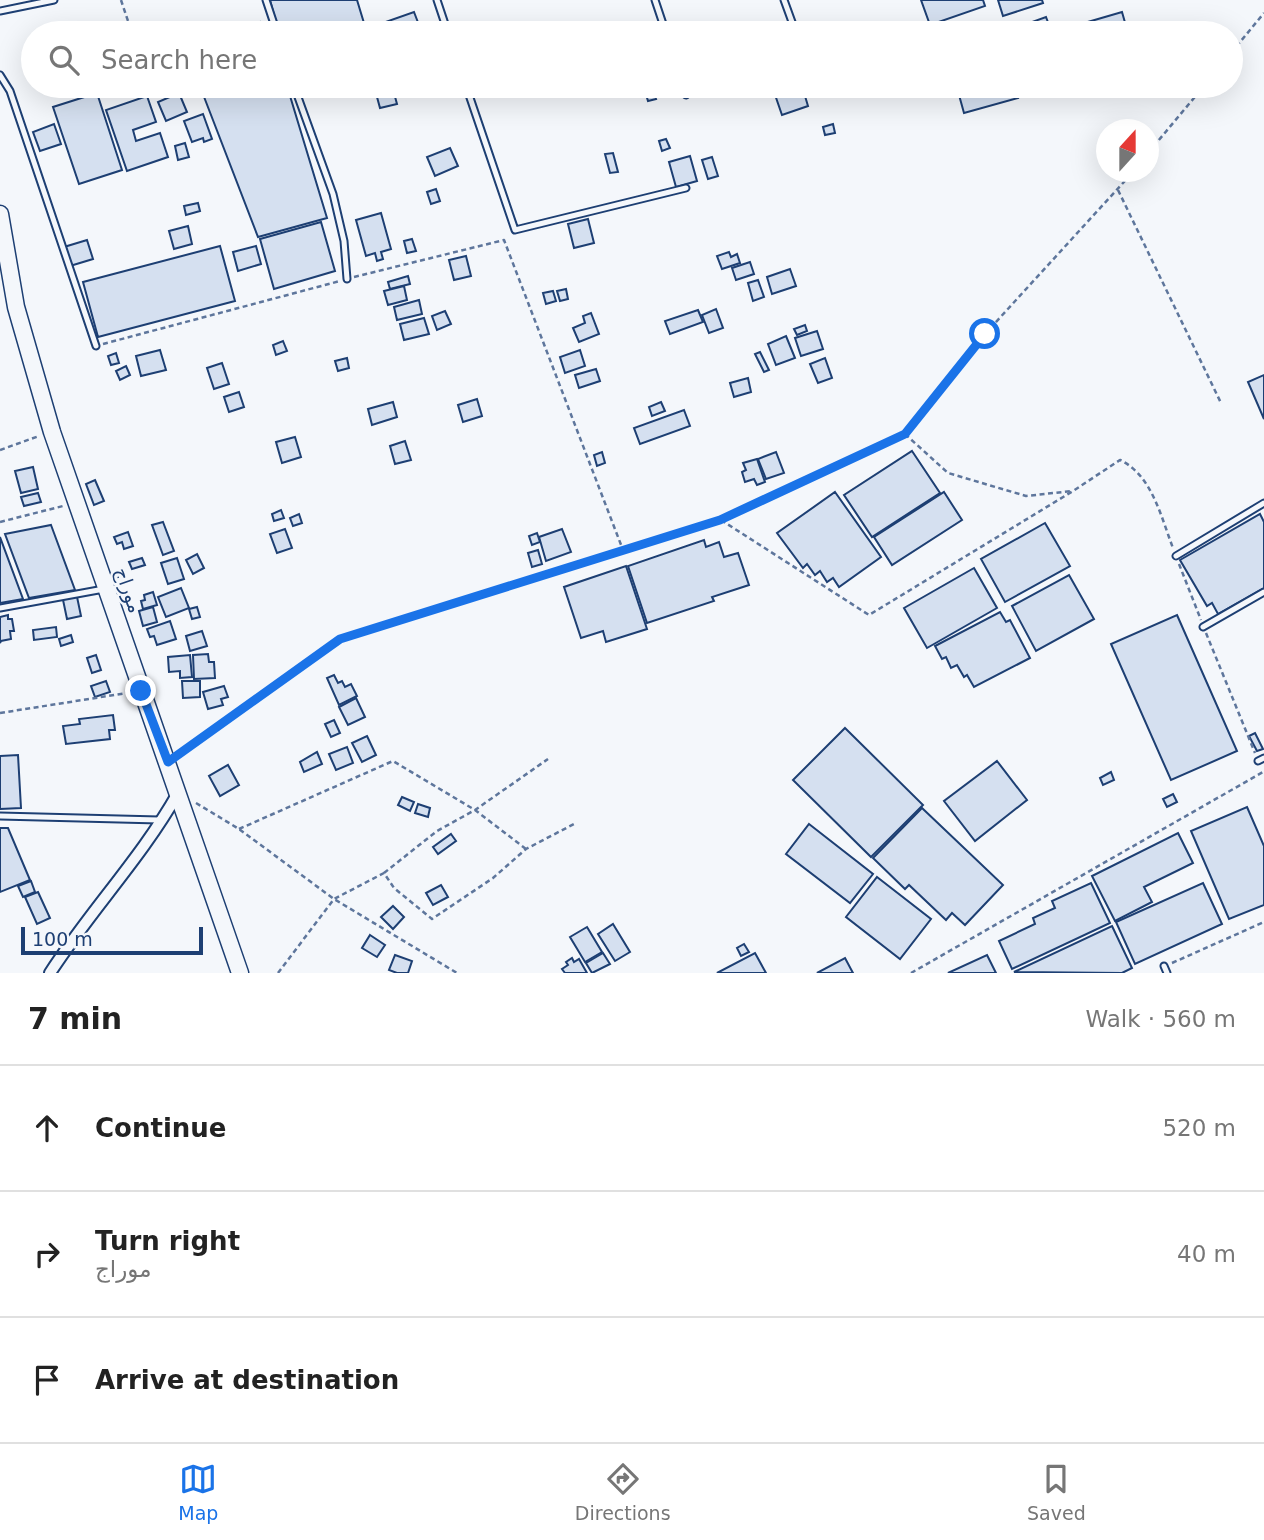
<!DOCTYPE html>
<html lang="en">
<head>
<meta charset="utf-8">
<style>
	body { margin:0; font-family:"DejaVu Sans",Vazirmatn,sans-serif; background:#f6f6f6; color:#222 }
	.compass { position:absolute; left:1096px; top:119px; width:63px; height:63px; border-radius:50%; background:#fff; box-shadow:0 7px 28px #0002; rotate:21deg }
	.scale { position:absolute; left:21px; bottom:18px; width:182px; box-sizing:border-box; padding-left:7px; border:4px solid #1d3f73; border-top:0; font-size:19px; line-height:24px; white-space:nowrap; color:#1d3f73; -webkit-text-stroke:5px #f4f7fb; paint-order:stroke }
	.stop { position:absolute; width:21px; height:21px; margin:-16px; border:5px solid #1a73e8; border-radius:50%; background:#fff }
	.stop.end { background:#1a73e8; border-color:#fff; box-shadow:0 2px 7px #0008 }
	.list { margin:0; padding:0; list-style:none }
	h2 { display:flex; justify-content:space-between; align-items:center; height:91px; margin:0; padding:0 28px; font-size:30px }
	h2 small { font-size:23px; font-weight:400; color:#767676 }
	.list li { display:grid; grid-template-columns:46px 1fr auto; gap:21px; align-items:center; box-sizing:border-box; height:126px; padding:0 28px; border-top:2px solid #e0e0e0 }
	.list b { display:block; font-size:26px; white-space:nowrap }
	.list p { margin:0; font-size:23px; white-space:nowrap; color:#767676 }
	.list em { font-size:23px; font-style:normal; color:#767676 }
	.icon { flex:none; width:38px; height:38px; fill:none; stroke:currentColor; stroke-width:2; stroke-linecap:round; stroke-linejoin:round }
	.map { position:relative; flex:none; width:1264px; height:973px; overflow:hidden }
	.search { position:absolute; background:#fff; box-shadow:0 7px 28px #0002; left:21px; right:21px; top:21px; height:77px; display:flex; align-items:center; gap:18px; box-sizing:border-box; padding:0 24px; border-radius:38px; color:#767676; font-size:26px }
	.sheet { height:469px; background:#fff }
	nav { display:flex; justify-content:space-around; align-items:center; box-sizing:border-box; height:98px; border-top:2px solid #e0e0e0; background:#fff; font-size:19px; color:#767676 }
	nav a { display:grid; justify-items:center; gap:4px }
	nav .on { color:#1a73e8 }
	.map>svg:first-child { display:block }
	.building { fill:#d5e0f0; stroke:#1d3f73; stroke-width:2 }
	.lines { fill:none; stroke-linecap:round; stroke-linejoin:round }
	.service-casing { stroke:#1d3f73; stroke-width:9 }
	.minor-casing { stroke:#1d3f73; stroke-width:14 }
	.secondary-casing { stroke:#1d3f73; stroke-width:19 }
	.path { stroke:#5e769c; stroke-width:2.5; stroke-dasharray:5 3.5; stroke-linecap:butt }
	.service { stroke:#f4f7fb; stroke-width:5 }
	.minor { stroke:#f4f7fb; stroke-width:10 }
	.secondary { stroke:#f4f7fb; stroke-width:16 }
	.route { stroke:#1a73e8; stroke-width:9 }
	.labels { text-anchor:middle; stroke-width:5; stroke-linejoin:round; paint-order:stroke }
	.street-label { font-size:19px; fill:#1d3f73; stroke:#f4f7fb }
</style>
</head>
<body>
<div class="map">
<svg width="1264" height="973" viewBox="0 0 1264 973">
	<rect width="100%" height="100%" fill="#f4f7fb"/>
	<g class="building">
		<path d="M 270,0 L 357,0 L 367,33 L 279,33 Z"/>
		<path d="M 921,0 L 983,0 L 985,6 L 930,25 Z"/>
		<path d="M 998,0 L 1042,0 L 1043,3 L 1003,16 Z"/>
		<path d="M 414,12 L 422,33 L 377,33 L 374,26 Z"/>
		<path d="M 1122,12 L 1126,26 L 1100,33 L 1076,33 L 1074,26 Z"/>
		<path d="M 1046,17 L 1052,33 L 1008,33 L 1007,31 Z"/>
		<path d="M 260,22 L 263,33 L 247,33 L 245,26 Z"/>
		<path d="M 212,86 L 287,86 L 327,218 L 258,237 L 201,89 Z"/>
		<path d="M 651,86 L 656,99 L 648,101 L 644,88 Z"/>
		<path d="M 772,86 L 802,86 L 808,106 L 782,115 Z"/>
		<path d="M 991,86 L 1014,86 L 1018,98 L 964,113 L 959,95 Z"/>
		<path d="M 1030,86 L 1062,86 L 1033,94 Z"/>
		<path d="M 97,93 L 122,170 L 79,184 L 53,107 Z"/>
		<path d="M 179,93 L 187,112 L 166,121 L 158,102 Z"/>
		<path d="M 394,93 L 397,104 L 380,108 L 377,97 Z"/>
		<path d="M 147,96 L 156,122 L 133,130 L 136,141 L 160,133 L 168,157 L 127,171 L 106,110 Z"/>
		<path d="M 203,114 L 212,139 L 204,142 L 203,138 L 192,142 L 184,121 Z"/>
		<path d="M 54,124 L 61,144 L 40,151 L 33,132 Z"/>
		<path d="M 833,124 L 835,133 L 825,135 L 823,127 Z"/>
		<path d="M 666,139 L 670,148 L 662,151 L 659,141 Z"/>
		<path d="M 185,143 L 189,157 L 178,160 L 175,146 Z"/>
		<path d="M 450,148 L 458,166 L 435,176 L 427,157 Z"/>
		<path d="M 613,153 L 618,172 L 610,173 L 605,154 Z"/>
		<path d="M 690,156 L 697,181 L 676,187 L 669,162 Z"/>
		<path d="M 712,157 L 718,176 L 708,179 L 702,160 Z"/>
		<path d="M 436,189 L 440,201 L 431,204 L 427,192 Z"/>
		<path d="M 198,203 L 200,211 L 186,215 L 184,206 Z"/>
		<path d="M 381,213 L 391,249 L 381,252 L 383,259 L 377,261 L 375,253 L 366,256 L 356,220 Z"/>
		<path d="M 588,219 L 594,243 L 574,248 L 568,224 Z"/>
		<path d="M 321,222 L 335,271 L 274,289 L 260,239 Z"/>
		<path d="M 188,226 L 192,244 L 174,249 L 169,231 Z"/>
		<path d="M 412,239 L 416,251 L 407,253 L 404,241 Z"/>
		<path d="M 87,240 L 93,259 L 70,266 L 64,247 Z"/>
		<path d="M 220,246 L 235,301 L 98,337 L 83,282 Z"/>
		<path d="M 256,246 L 261,264 L 238,271 L 233,252 Z"/>
		<path d="M 729,252 L 731,257 L 737,254 L 740,263 L 722,269 L 717,256 Z"/>
		<path d="M 466,256 L 471,276 L 454,280 L 449,260 Z"/>
		<path d="M 750,262 L 754,274 L 736,280 L 732,268 Z"/>
		<path d="M 790,269 L 796,286 L 772,294 L 767,277 Z"/>
		<path d="M 408,276 L 410,284 L 390,289 L 388,282 Z"/>
		<path d="M 758,280 L 764,297 L 753,301 L 748,283 Z"/>
		<path d="M 404,286 L 407,300 L 388,305 L 384,291 Z"/>
		<path d="M 566,289 L 568,299 L 560,301 L 557,291 Z"/>
		<path d="M 553,291 L 556,301 L 546,304 L 543,293 Z"/>
		<path d="M 419,300 L 422,314 L 397,320 L 394,307 Z"/>
		<path d="M 716,309 L 723,328 L 709,333 L 702,315 Z"/>
		<path d="M 698,310 L 703,322 L 670,334 L 665,321 Z"/>
		<path d="M 445,311 L 451,324 L 437,330 L 432,316 Z"/>
		<path d="M 591,313 L 599,334 L 579,342 L 573,328 L 585,323 L 583,316 Z"/>
		<path d="M 424,318 L 429,334 L 404,340 L 400,324 Z"/>
		<path d="M 805,325 L 807,331 L 797,335 L 794,329 Z"/>
		<path d="M 817,331 L 823,349 L 801,356 L 795,338 Z"/>
		<path d="M 786,336 L 795,358 L 776,365 L 768,344 Z"/>
		<path d="M 283,341 L 287,351 L 276,355 L 273,345 Z"/>
		<path d="M 160,350 L 166,370 L 141,376 L 136,356 Z"/>
		<path d="M 580,350 L 585,366 L 565,373 L 560,357 Z"/>
		<path d="M 760,352 L 769,370 L 764,372 L 755,354 Z"/>
		<path d="M 116,353 L 119,363 L 111,365 L 108,356 Z"/>
		<path d="M 347,358 L 349,368 L 338,371 L 335,361 Z"/>
		<path d="M 825,358 L 832,378 L 818,383 L 810,364 Z"/>
		<path d="M 222,363 L 229,384 L 214,389 L 207,368 Z"/>
		<path d="M 126,366 L 130,375 L 120,380 L 116,371 Z"/>
		<path d="M 596,369 L 600,381 L 579,388 L 575,375 Z"/>
		<path d="M 1264,375 L 1264,419 L 1248,382 Z"/>
		<path d="M 748,378 L 751,392 L 734,397 L 730,383 Z"/>
		<path d="M 239,392 L 244,407 L 229,412 L 224,397 Z"/>
		<path d="M 477,399 L 482,416 L 463,422 L 458,405 Z"/>
		<path d="M 393,402 L 397,417 L 372,425 L 368,409 Z"/>
		<path d="M 661,402 L 665,411 L 652,416 L 649,407 Z"/>
		<path d="M 684,410 L 690,426 L 640,444 L 634,428 Z"/>
		<path d="M 295,437 L 301,457 L 282,463 L 276,442 Z"/>
		<path d="M 405,441 L 411,460 L 395,464 L 390,446 Z"/>
		<path d="M 912,451 L 940,493 L 872,537 L 844,495 Z"/>
		<path d="M 602,452 L 605,463 L 597,466 L 594,455 Z"/>
		<path d="M 776,452 L 784,473 L 766,479 L 758,459 Z"/>
		<path d="M 757,459 L 765,482 L 757,485 L 754,479 L 745,482 L 742,472 L 746,470 L 743,463 Z"/>
		<path d="M 33,467 L 38,489 L 21,493 L 15,471 Z"/>
		<path d="M 95,480 L 104,501 L 94,505 L 86,484 Z"/>
		<path d="M 835,492 L 881,557 L 839,587 L 833,578 L 827,582 L 820,571 L 815,575 L 807,564 L 803,568 L 777,533 Z"/>
		<path d="M 944,492 L 962,520 L 892,565 L 874,537 Z"/>
		<path d="M 38,493 L 41,502 L 24,506 L 21,497 Z"/>
		<path d="M 281,510 L 284,518 L 274,521 L 272,514 Z"/>
		<path d="M 299,514 L 302,523 L 293,526 L 290,518 Z"/>
		<path d="M 1260,514 L 1264,522 L 1264,588 L 1218,614 L 1212,603 L 1207,606 L 1180,560 Z"/>
		<path d="M 163,522 L 174,551 L 163,555 L 152,525 Z"/>
		<path d="M 1045,523 L 1070,566 L 1005,602 L 981,559 Z"/>
		<path d="M 51,525 L 75,590 L 29,598 L 5,534 Z"/>
		<path d="M 285,529 L 292,548 L 277,553 L 270,534 Z"/>
		<path d="M 562,529 L 571,552 L 546,561 L 539,537 Z"/>
		<path d="M 128,532 L 133,546 L 124,549 L 122,542 L 117,544 L 114,537 Z"/>
		<path d="M 537,533 L 540,542 L 532,545 L 529,536 Z"/>
		<path d="M 0,537 L 23,599 L 0,603 Z"/>
		<path d="M 704,540 L 706,547 L 719,542 L 724,557 L 738,553 L 749,585 L 712,597 L 714,601 L 647,623 L 628,566 Z"/>
		<path d="M 538,550 L 542,564 L 532,567 L 528,553 Z"/>
		<path d="M 197,554 L 204,568 L 193,574 L 186,560 Z"/>
		<path d="M 142,558 L 145,565 L 132,569 L 129,562 Z"/>
		<path d="M 177,558 L 184,579 L 168,584 L 161,563 Z"/>
		<path d="M 626,566 L 647,629 L 606,642 L 603,631 L 581,638 L 564,587 Z"/>
		<path d="M 974,568 L 997,608 L 927,648 L 904,608 Z"/>
		<path d="M 1069,575 L 1094,619 L 1036,651 L 1012,606 Z"/>
		<path d="M 181,588 L 189,608 L 166,617 L 158,597 Z"/>
		<path d="M 76,592 L 81,616 L 67,619 L 62,595 Z"/>
		<path d="M 153,592 L 157,605 L 143,609 L 141,601 L 145,600 L 144,595 Z"/>
		<path d="M 153,607 L 157,622 L 143,626 L 139,611 Z"/>
		<path d="M 197,607 L 200,617 L 192,619 L 189,609 Z"/>
		<path d="M 1000,612 L 1006,622 L 1010,620 L 1030,658 L 974,687 L 967,675 L 964,677 L 957,665 L 951,668 L 946,657 L 942,659 L 935,646 Z"/>
		<path d="M 8,615 L 8,619 L 12,619 L 14,631 L 10,631 L 11,639 L 1,641 L 0,643 L 0,617 Z"/>
		<path d="M 1177,615 L 1237,751 L 1171,780 L 1111,644 Z"/>
		<path d="M 170,621 L 176,639 L 157,645 L 154,636 L 150,637 L 147,629 Z"/>
		<path d="M 56,627 L 57,637 L 34,640 L 33,630 Z"/>
		<path d="M 202,631 L 207,646 L 190,651 L 186,636 Z"/>
		<path d="M 71,635 L 73,642 L 61,646 L 59,639 Z"/>
		<path d="M 208,654 L 209,662 L 214,662 L 215,678 L 194,679 L 193,655 Z"/>
		<path d="M 96,655 L 101,670 L 92,673 L 87,658 Z"/>
		<path d="M 190,655 L 192,677 L 180,678 L 180,671 L 169,672 L 168,657 Z"/>
		<path d="M 334,675 L 338,683 L 342,681 L 345,687 L 351,684 L 357,696 L 339,705 L 327,678 Z"/>
		<path d="M 106,681 L 110,692 L 95,697 L 91,686 Z"/>
		<path d="M 182,681 L 200,681 L 200,697 L 183,698 Z"/>
		<path d="M 224,686 L 228,697 L 221,699 L 223,705 L 208,709 L 203,692 Z"/>
		<path d="M 356,698 L 365,717 L 348,725 L 339,707 Z"/>
		<path d="M 113,715 L 115,730 L 109,730 L 110,739 L 66,744 L 63,726 L 80,724 L 79,719 Z"/>
		<path d="M 334,720 L 340,733 L 331,737 L 325,724 Z"/>
		<path d="M 845,728 L 923,805 L 871,857 L 793,780 Z"/>
		<path d="M 1255,733 L 1263,749 L 1257,751 L 1249,736 Z"/>
		<path d="M 367,736 L 376,755 L 362,762 L 352,743 Z"/>
		<path d="M 347,747 L 353,763 L 336,770 L 329,754 Z"/>
		<path d="M 317,752 L 322,764 L 304,772 L 300,762 Z"/>
		<path d="M 18,755 L 21,808 L 0,809 L 0,756 Z"/>
		<path d="M 997,761 L 1027,800 L 975,841 L 944,801 Z"/>
		<path d="M 228,765 L 239,785 L 220,796 L 209,776 Z"/>
		<path d="M 1111,772 L 1114,780 L 1103,785 L 1100,778 Z"/>
		<path d="M 1173,794 L 1177,802 L 1167,807 L 1163,799 Z"/>
		<path d="M 402,797 L 414,802 L 410,811 L 398,805 Z"/>
		<path d="M 418,804 L 430,808 L 428,817 L 415,813 Z"/>
		<path d="M 1247,807 L 1264,846 L 1264,905 L 1229,919 L 1191,831 Z"/>
		<path d="M 922,808 L 1003,885 L 965,925 L 952,913 L 946,920 L 909,885 L 905,889 L 873,858 Z"/>
		<path d="M 809,824 L 873,874 L 850,903 L 786,854 Z"/>
		<path d="M 0,828 L 8,828 L 30,880 L 0,892 Z"/>
		<path d="M 1178,833 L 1193,863 L 1144,887 L 1152,902 L 1115,921 L 1092,876 Z"/>
		<path d="M 451,834 L 456,841 L 438,854 L 433,847 Z"/>
		<path d="M 877,877 L 931,919 L 900,959 L 846,917 Z"/>
		<path d="M 31,881 L 35,892 L 23,897 L 18,886 Z"/>
		<path d="M 1091,883 L 1110,923 L 1012,969 L 999,941 L 1035,924 L 1033,918 L 1055,908 L 1052,901 Z"/>
		<path d="M 1203,883 L 1222,924 L 1135,964 L 1116,922 Z"/>
		<path d="M 441,885 L 448,897 L 433,905 L 426,893 Z"/>
		<path d="M 38,892 L 50,918 L 37,924 L 25,897 Z"/>
		<path d="M 393,906 L 404,917 L 393,929 L 381,917 Z"/>
		<path d="M 613,924 L 630,952 L 615,961 L 598,934 Z"/>
		<path d="M 1112,926 L 1132,968 L 1122,973 L 1014,972 Z"/>
		<path d="M 587,927 L 602,952 L 585,962 L 570,937 Z"/>
		<path d="M 370,935 L 385,945 L 377,957 L 362,948 Z"/>
		<path d="M 744,944 L 749,952 L 741,956 L 737,948 Z"/>
		<path d="M 603,953 L 610,964 L 592,973 L 586,963 Z"/>
		<path d="M 755,953 L 766,973 L 717,973 Z"/>
		<path d="M 395,955 L 412,961 L 408,973 L 397,973 L 389,970 Z"/>
		<path d="M 987,955 L 996,973 L 948,973 Z"/>
		<path d="M 572,958 L 574,962 L 579,959 L 587,973 L 565,973 L 562,969 L 568,965 L 566,962 Z"/>
		<path d="M 845,958 L 853,973 L 817,973 Z"/>
	</g>
	<g class="lines">
		<defs>
			<g id="service">
				<path d="M 266,0 L 277,33"/>
				<path d="M 437,0 L 448,33"/>
				<path d="M 655,0 L 666,33"/>
				<path d="M 784,0 L 796,33"/>
				<path d="M 0,11 L 54,0"/>
				<path d="M 0,75 L 10,91 L 96,346"/>
				<path d="M 294,86 L 333,194 L 344,241 L 347,279"/>
				<path d="M 466,86 L 515,230 L 686,188"/>
				<path d="M 683,86 L 686,95"/>
				<path d="M 1176,556 L 1264,503"/>
				<path d="M 0,608 L 104,589"/>
				<path d="M 1203,627 L 1264,592"/>
				<path d="M 1258,761 L 1264,758"/>
				<path d="M 0,816 L 159,820"/>
				<path d="M 1164,966 L 1167,973"/>
			</g>
			<path id="minor" d="M 50,973 C 90,911 142,857 178,793"/>
			<path id="secondary" d="M 0,214 L 16,307 L 52,432 L 240,973"/>
		</defs>
		<use href="#service" class="service-casing"/>
		<use href="#minor" class="minor-casing"/>
		<use href="#secondary" class="secondary-casing"/>
		<g class="path">
			<path d="M 121,0 L 132,33"/>
			<path d="M 1231,53 L 1264,13"/>
			<path d="M 1148,153 L 1204,86"/>
			<path d="M 1118,190 L 1221,403"/>
			<path d="M 354,277 L 504,240 L 623,550"/>
			<path d="M 103,344 L 340,281"/>
			<path d="M 905,434 L 948,473 L 1026,496 L 1072,491"/>
			<path d="M 0,450 L 39,436"/>
			<path d="M 721,520 L 869,615 L 1073,491 L 1120,460 C 1152,475 1161,517 1173,548"/>
			<path d="M 0,522 L 63,506"/>
			<path d="M 1179,564 L 1201,620"/>
			<path d="M 1206,633 L 1255,753"/>
			<path d="M 0,713 L 127,693"/>
			<path d="M 180,754 L 340,639 L 720,520 L 905,434 L 985,334 L 1133,172"/>
			<path d="M 196,803 L 239,829 L 334,899 L 457,973"/>
			<path d="M 239,829 L 393,761 L 475,810 L 526,849"/>
			<path d="M 384,873 L 437,831 L 475,810 L 548,759"/>
			<path d="M 1172,963 L 1264,922"/>
			<path d="M 278,973 L 334,899 L 384,873 L 394,888 L 432,919 L 493,878 L 526,849 L 574,824"/>
			<path d="M 911,973 L 1263,772"/>
		</g>
		<use href="#service" class="service"/>
		<use href="#minor" class="minor"/>
		<use href="#secondary" class="secondary"/>
	</g>
	<g class="lines">
		<path class="route" d="M 141,691 L 168,762 L 340,639 L 720,520 L 905,434 L 985,334"/>
	</g>
	<g class="labels">
		<g class="street-label">
			<text transform="translate(129 590) rotate(71)" y="7">موراج</text>
		</g>
	</g>
</svg>
<svg class="compass" viewBox="-18 -18 36 36"><path d="M0-13l5 13h-10z" fill="#e53935"/><path d="M0 13l5-13h-10z" fill="#767676"/></svg>
<div class="scale">100 m</div>
<div class="stop" style="left:985px;top:334px"></div>
<div class="stop end" style="left:141px;top:691px"></div>
<div class="search"><svg class="icon" aria-label="search" viewBox="0 0 24 24"><circle cx="10" cy="10" r="6"/><path d="M15 15l6 6"/></svg>Search here</div>
</div>
<section class="sheet">
<h2>7 min<small>Walk · 560 m</small></h2>
<ul class="list">
<li><svg class="icon" aria-label="ahead" viewBox="0 0 24 24"><path d="M12 20V5M6 11l6-6 6 6"/></svg><div><b>Continue</b></div><em>520 m</em></li>
<li><svg class="icon" aria-label="right" viewBox="0 0 24 24"><path d="M7 20v-9h11M14 6l5 5-5 5"/></svg><div><b>Turn right</b><p>موراج</p></div><em>40 m</em></li>
<li><svg class="icon" aria-label="arrive" viewBox="0 0 24 24"><path d="M6 21V4h12l-3 4 3 4H6"/></svg><div><b>Arrive at destination</b></div></li>
</ul>
</section>
<nav>
<a class="on"><svg class="icon" aria-label="map" viewBox="0 0 24 24"><path d="M3 6l6-2 6 2 6-2v14l-6 2-6-2-6 2zM9 4v14M15 6v14"/></svg>Map</a>
<a><svg class="icon" aria-label="directions" viewBox="0 0 24 24"><path d="M12 3l9 9-9 9-9-9zM9 14v-3h6M13 9l2 2-2 2"/></svg>Directions</a>
<a><svg class="icon" aria-label="saved" viewBox="0 0 24 24"><path d="M7 4h10v16l-5-4-5 4z"/></svg>Saved</a>
</nav>
</body>
</html>
